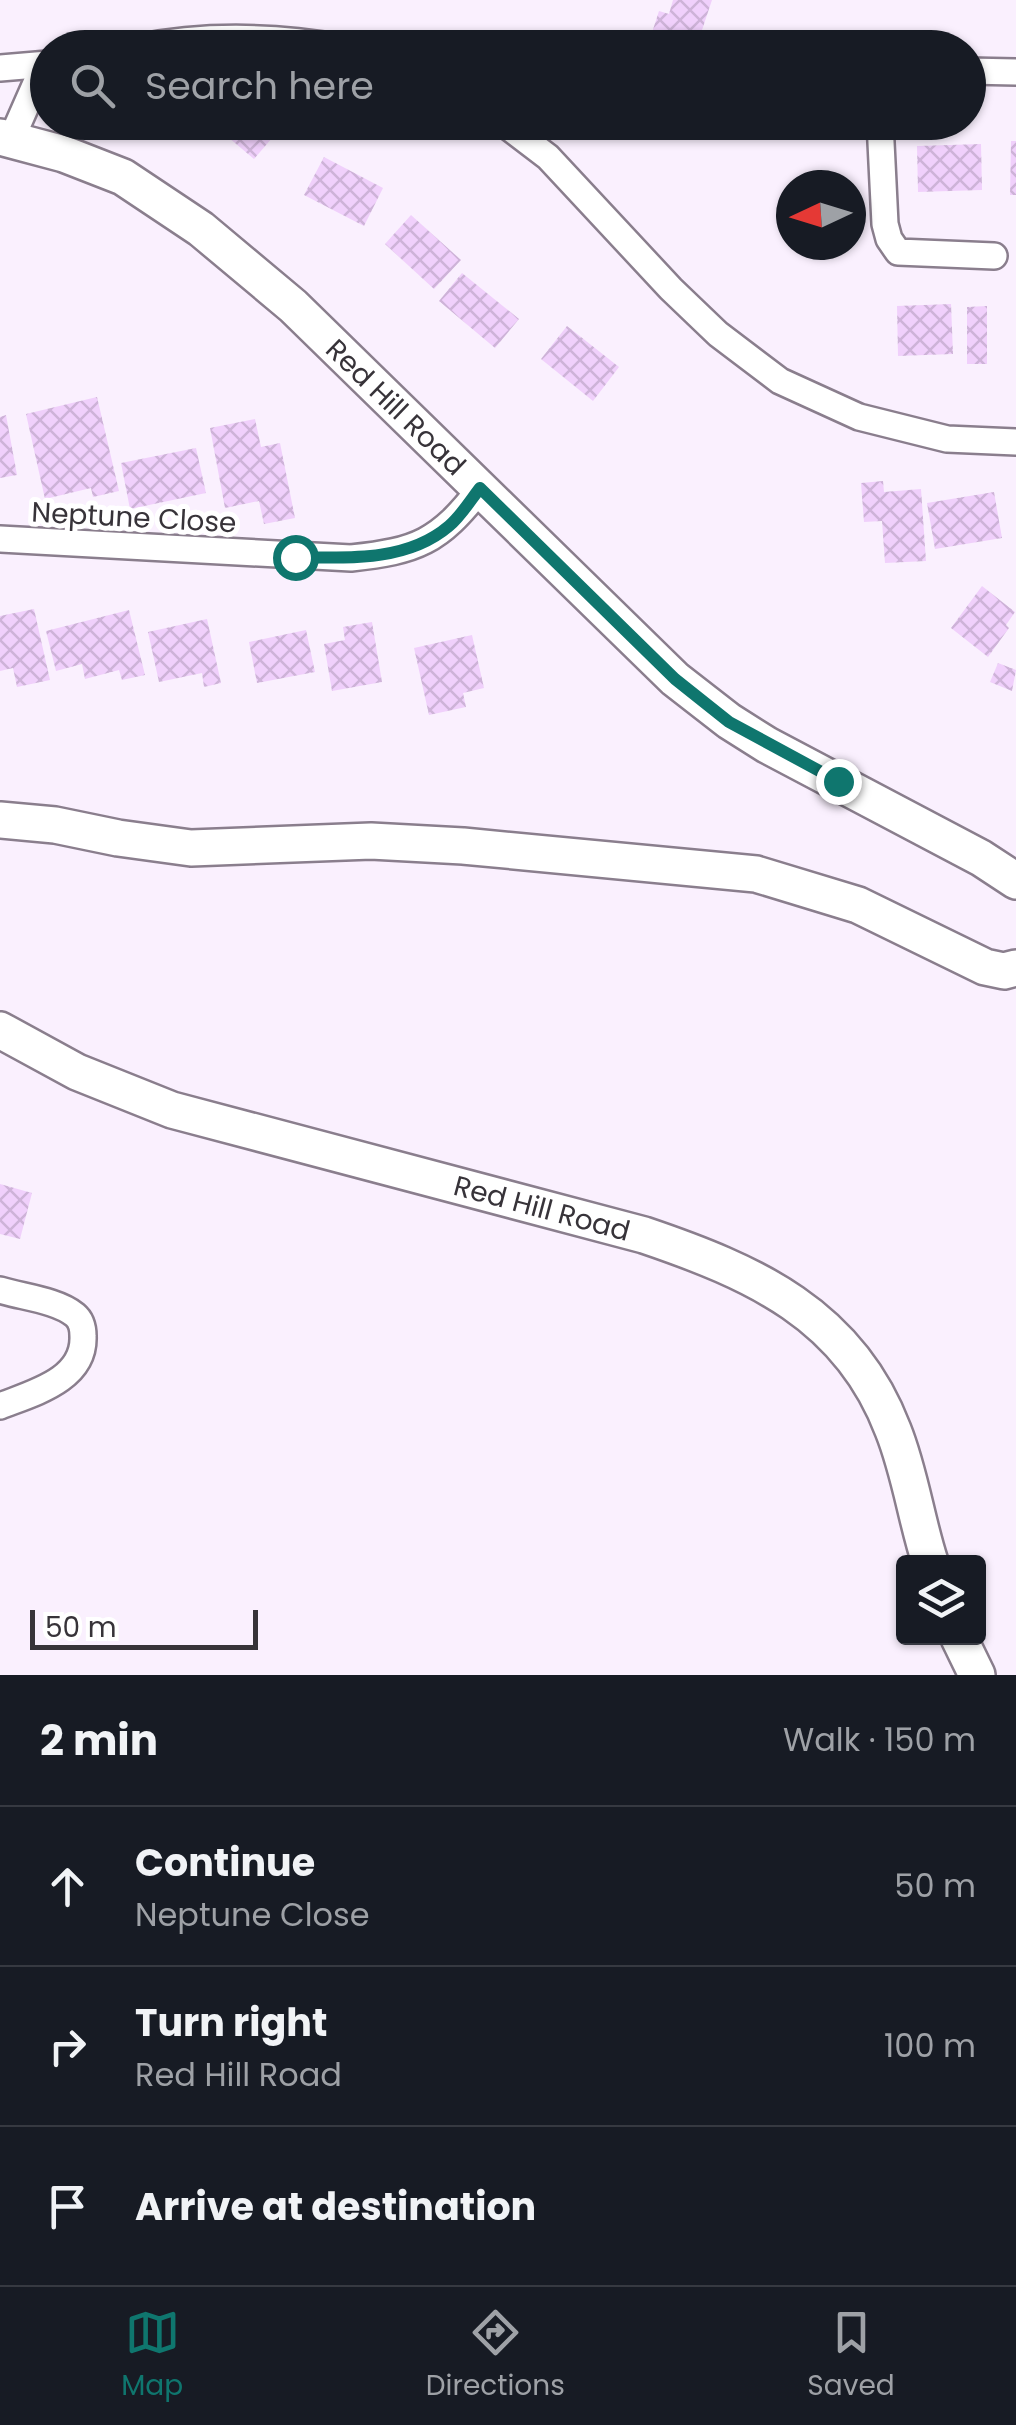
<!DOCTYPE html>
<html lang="en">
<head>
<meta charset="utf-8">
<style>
	body { margin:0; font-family:Poppins,sans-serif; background:#242831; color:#f1f3f6 }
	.controls { position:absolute; right:30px; bottom:30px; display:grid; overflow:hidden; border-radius:10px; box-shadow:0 2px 8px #0004 }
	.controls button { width:90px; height:90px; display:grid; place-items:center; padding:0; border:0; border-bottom:2px solid #363941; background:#171b24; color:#f1f3f6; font:50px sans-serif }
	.compass { position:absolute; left:776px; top:170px; width:90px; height:90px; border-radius:50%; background:#171b24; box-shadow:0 2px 8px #0004; rotate:266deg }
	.scale { position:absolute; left:30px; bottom:25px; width:228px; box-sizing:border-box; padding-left:10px; border:5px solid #373339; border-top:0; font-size:28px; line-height:35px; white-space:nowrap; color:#373339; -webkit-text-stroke:8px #fff; paint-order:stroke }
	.stop { position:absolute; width:30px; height:30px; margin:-22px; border:8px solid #0f766e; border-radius:50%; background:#fff }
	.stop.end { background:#0f766e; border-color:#fff; box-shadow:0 2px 10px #0008 }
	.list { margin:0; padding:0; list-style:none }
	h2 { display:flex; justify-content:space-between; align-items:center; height:130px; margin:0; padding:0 40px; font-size:42px }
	h2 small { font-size:32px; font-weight:400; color:#9ea1a6 }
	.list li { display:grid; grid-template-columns:65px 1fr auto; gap:30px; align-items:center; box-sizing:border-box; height:160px; padding:0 40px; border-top:2px solid #363941 }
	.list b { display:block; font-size:38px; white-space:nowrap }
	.list p { margin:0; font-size:32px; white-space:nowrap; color:#9ea1a6 }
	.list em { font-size:32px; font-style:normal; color:#9ea1a6 }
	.icon { flex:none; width:55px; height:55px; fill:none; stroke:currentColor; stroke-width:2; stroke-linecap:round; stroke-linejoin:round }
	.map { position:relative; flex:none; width:1016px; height:1675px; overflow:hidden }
	.search { position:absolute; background:#171b24; box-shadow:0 2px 8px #0004; left:30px; right:30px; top:30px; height:110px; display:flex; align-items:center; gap:25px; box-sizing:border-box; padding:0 35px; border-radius:55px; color:#9ea1a6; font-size:38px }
	.sheet { height:610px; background:#171b24 }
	nav { display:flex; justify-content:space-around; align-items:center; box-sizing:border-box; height:140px; border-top:2px solid #363941; background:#171b24; font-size:28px; color:#9ea1a6 }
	nav a { display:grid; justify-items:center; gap:5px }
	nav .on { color:#0f766e }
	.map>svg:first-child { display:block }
	.building { fill:url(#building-cross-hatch) }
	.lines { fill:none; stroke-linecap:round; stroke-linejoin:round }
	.street-casing { stroke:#8a7e8d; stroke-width:30 }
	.secondary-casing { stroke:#8a7e8d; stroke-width:40 }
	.street { stroke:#fff; stroke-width:25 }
	.secondary { stroke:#fff; stroke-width:35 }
	.route { stroke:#0f766e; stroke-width:12 }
	.labels { text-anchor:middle; stroke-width:10; stroke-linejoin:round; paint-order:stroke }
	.street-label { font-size:28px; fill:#373339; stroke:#fff }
</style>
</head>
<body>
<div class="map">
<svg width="1016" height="1675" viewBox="0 0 1016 1675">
	<defs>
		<pattern id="building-cross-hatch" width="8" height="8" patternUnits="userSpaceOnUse" patternTransform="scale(2.5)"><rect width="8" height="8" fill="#f0d0fb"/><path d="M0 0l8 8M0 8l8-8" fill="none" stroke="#ceb3d8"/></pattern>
	</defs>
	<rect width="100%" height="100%" fill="#faf0fe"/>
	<g class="building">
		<path d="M 673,0 L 712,0 L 696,48 L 648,45 L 659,11 L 669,14 Z"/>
		<path d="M 210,122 L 270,122 L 279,130 L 254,159 Z"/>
		<path d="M 1011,141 L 1016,141 L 1016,195 L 1010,195 Z"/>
		<path d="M 981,144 L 982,190 L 918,192 L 917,146 Z"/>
		<path d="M 324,157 L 383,188 L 364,226 L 304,195 Z"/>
		<path d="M 411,215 L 461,260 L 434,289 L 385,244 Z"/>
		<path d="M 462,273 L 519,319 L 495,348 L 439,301 Z"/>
		<path d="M 951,304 L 953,354 L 898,356 L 897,306 Z"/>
		<path d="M 987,306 L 987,364 L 967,364 L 967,307 Z"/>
		<path d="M 567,326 L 619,367 L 593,401 L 541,359 Z"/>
		<path d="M 97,397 L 119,491 L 93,497 L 91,488 L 45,499 L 26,414 Z"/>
		<path d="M 6,415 L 17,475 L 0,478 L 0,417 Z"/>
		<path d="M 255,419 L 261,447 L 280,443 L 295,518 L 264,524 L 259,501 L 225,508 L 210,428 Z"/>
		<path d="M 196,448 L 206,493 L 130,509 L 121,463 Z"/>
		<path d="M 883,481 L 884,492 L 921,489 L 926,561 L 885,563 L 882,521 L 864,522 L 861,483 Z"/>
		<path d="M 994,492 L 1002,538 L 935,549 L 927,503 Z"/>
		<path d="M 982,586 L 1015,612 L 1006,625 L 1009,628 L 988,657 L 951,628 Z"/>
		<path d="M 34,609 L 50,680 L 17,687 L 13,668 L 0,671 L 0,616 Z"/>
		<path d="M 129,610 L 145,675 L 122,680 L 119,670 L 85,679 L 82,664 L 56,671 L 46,631 Z"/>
		<path d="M 207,619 L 221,683 L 204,687 L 202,673 L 159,682 L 148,632 Z"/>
		<path d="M 372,622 L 382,682 L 332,691 L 324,644 L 345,640 L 343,627 Z"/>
		<path d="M 306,630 L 315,672 L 257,683 L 249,642 Z"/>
		<path d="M 472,635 L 484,688 L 463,693 L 466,707 L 429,715 L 414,648 Z"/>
		<path d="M 998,663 L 1016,670 L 1012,691 L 990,682 Z"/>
		<path d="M 0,1184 L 32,1193 L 20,1239 L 0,1234 Z"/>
	</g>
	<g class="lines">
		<defs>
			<g id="street">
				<path d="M 137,48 C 206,34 274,36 343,48"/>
				<path d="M 0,68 L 48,64"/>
				<path d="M 968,71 L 1016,72"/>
				<path d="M 502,122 L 548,157 L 671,289 L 718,334 L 780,381 L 859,417 L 947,439 L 1016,442"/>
				<path d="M 880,122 L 885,224 L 889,239 L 898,252 L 994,256"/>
				<path d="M 11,140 L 44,65"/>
				<path d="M 0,539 L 351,558 C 417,551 439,542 480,489"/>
				<path d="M 0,1290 C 22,1297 57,1300 75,1315 C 81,1320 83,1328 83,1336 C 85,1380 33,1393 0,1406"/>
			</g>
			<g id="secondary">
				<path d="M 0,137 L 64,154 L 123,177 L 201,229 L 293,306 L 675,679 L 729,721 L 767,745 L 981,858 L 1016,881"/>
				<path d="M 0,820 L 55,825 L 118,838 L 191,848 L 371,841 L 463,846 L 756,874 L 858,905 L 985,967 L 1004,971 L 1016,968"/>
				<path d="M 0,1030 L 77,1072 L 172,1110 L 644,1235 C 753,1272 849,1314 893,1430 C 910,1472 916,1519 930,1562"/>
				<path d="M 959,1638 L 977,1675"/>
			</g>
		</defs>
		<use href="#street" class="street-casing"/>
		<use href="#secondary" class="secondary-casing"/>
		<use href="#street" class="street"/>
		<use href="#secondary" class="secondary"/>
	</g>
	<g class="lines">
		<path class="route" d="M 295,557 C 347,558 407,562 449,526 C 461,516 470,501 480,488 L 675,679 L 729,722 L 838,781"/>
	</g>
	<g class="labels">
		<g class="street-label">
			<text transform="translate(396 407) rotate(44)" y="10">Red Hill Road</text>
			<text transform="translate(134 517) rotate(3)" y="10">Neptune Close</text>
			<text transform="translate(542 1208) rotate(15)" y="10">Red Hill Road</text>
		</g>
	</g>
</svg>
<div class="controls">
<button><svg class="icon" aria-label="layers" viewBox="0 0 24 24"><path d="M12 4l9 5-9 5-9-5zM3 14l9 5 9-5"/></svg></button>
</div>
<svg class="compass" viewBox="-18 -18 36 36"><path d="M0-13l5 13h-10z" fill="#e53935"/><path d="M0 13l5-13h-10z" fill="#9ea1a6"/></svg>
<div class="scale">50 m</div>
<div class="stop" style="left:295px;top:557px"></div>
<div class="stop end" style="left:838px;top:781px"></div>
<div class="search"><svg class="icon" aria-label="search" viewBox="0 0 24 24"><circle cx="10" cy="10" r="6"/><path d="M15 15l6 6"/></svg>Search here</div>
</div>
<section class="sheet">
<h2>2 min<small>Walk · 150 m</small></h2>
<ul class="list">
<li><svg class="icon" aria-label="ahead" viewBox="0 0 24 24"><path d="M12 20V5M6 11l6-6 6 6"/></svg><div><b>Continue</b><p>Neptune Close</p></div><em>50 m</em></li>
<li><svg class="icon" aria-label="right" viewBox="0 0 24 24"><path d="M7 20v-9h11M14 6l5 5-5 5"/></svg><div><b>Turn right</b><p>Red Hill Road</p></div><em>100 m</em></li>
<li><svg class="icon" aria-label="arrive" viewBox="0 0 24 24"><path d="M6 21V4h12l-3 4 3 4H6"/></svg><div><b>Arrive at destination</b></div></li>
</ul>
</section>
<nav>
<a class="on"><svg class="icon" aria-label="map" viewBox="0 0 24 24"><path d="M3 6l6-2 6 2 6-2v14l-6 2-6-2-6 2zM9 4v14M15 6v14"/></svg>Map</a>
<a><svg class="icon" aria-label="directions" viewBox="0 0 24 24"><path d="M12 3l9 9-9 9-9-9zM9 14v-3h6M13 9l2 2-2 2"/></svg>Directions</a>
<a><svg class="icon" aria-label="saved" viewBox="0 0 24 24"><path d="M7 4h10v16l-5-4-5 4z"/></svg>Saved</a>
</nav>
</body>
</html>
